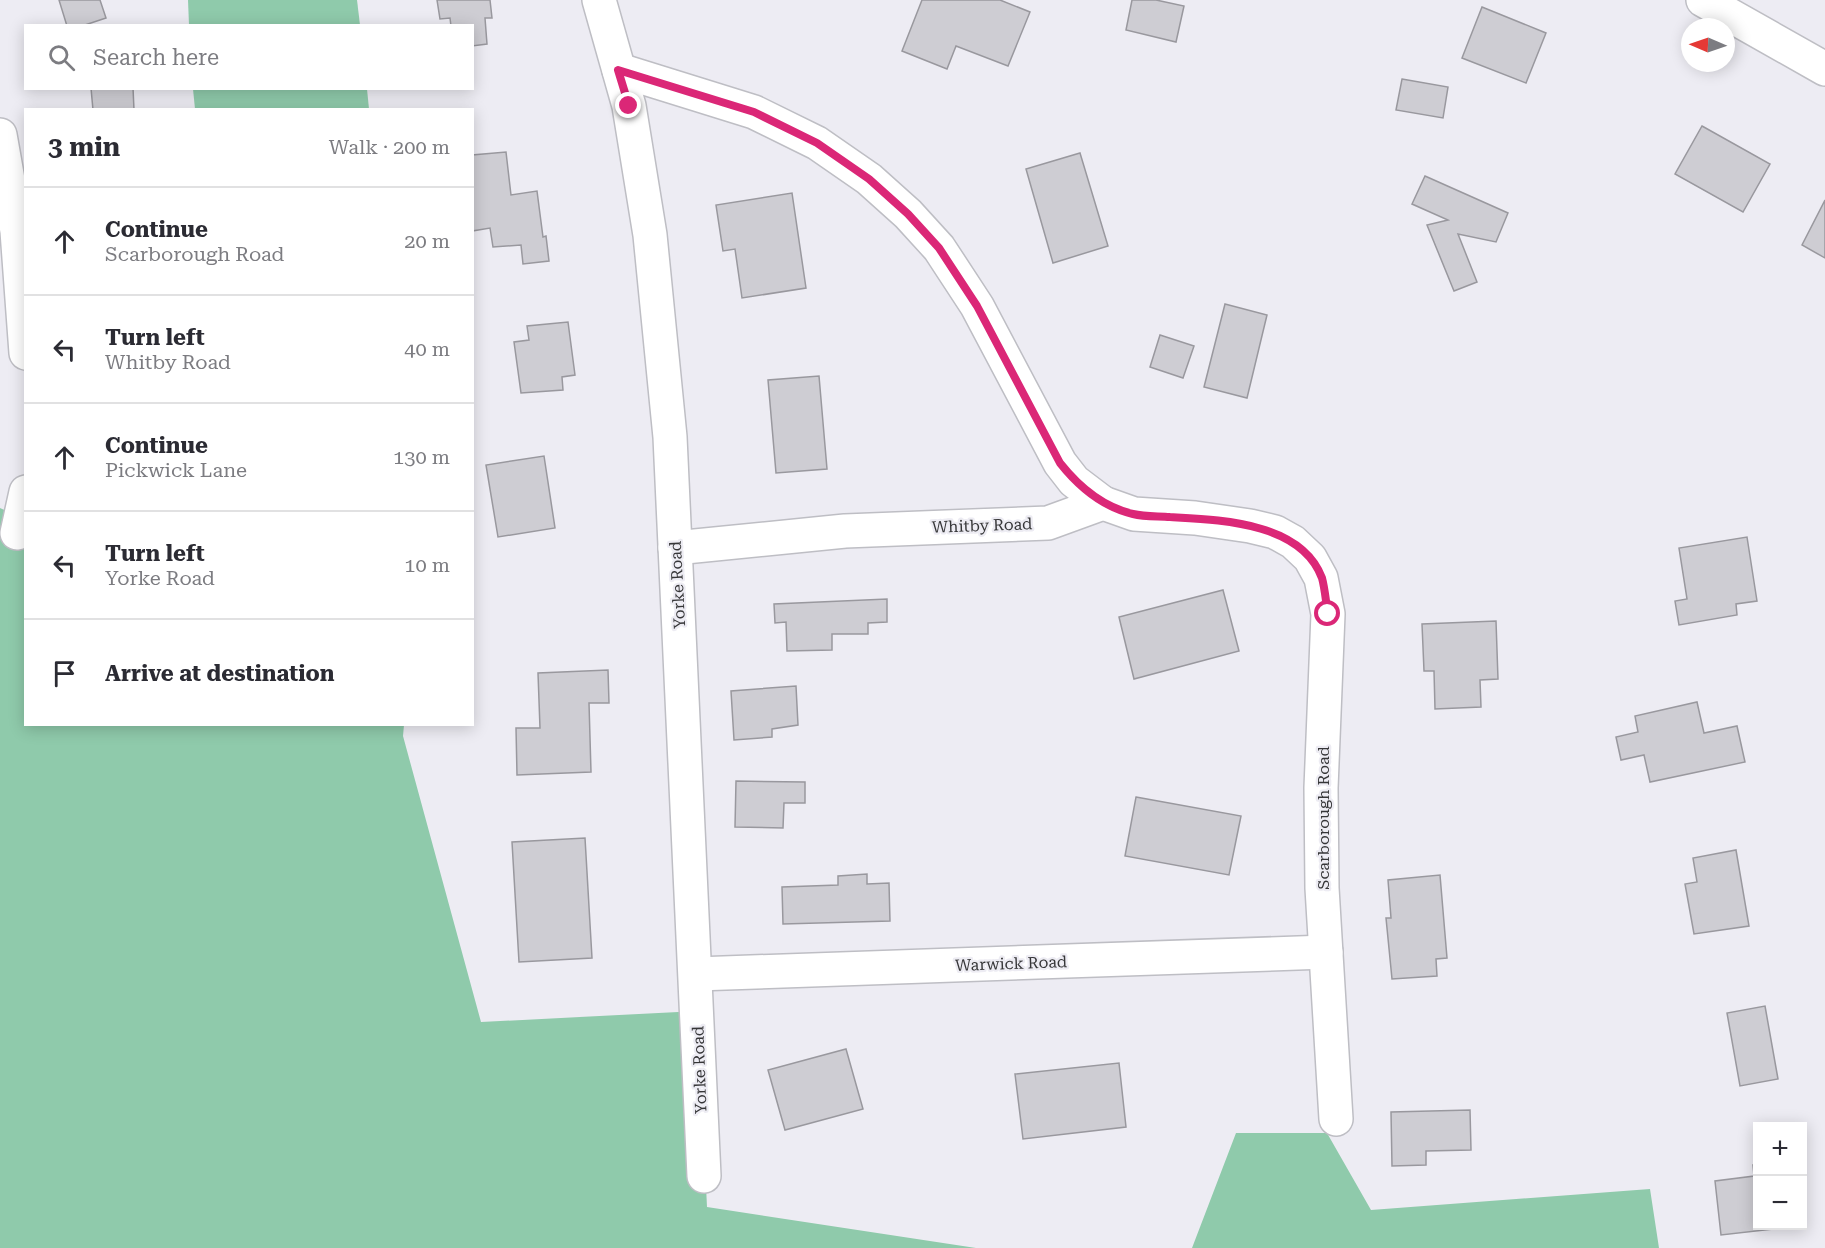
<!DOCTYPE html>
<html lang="en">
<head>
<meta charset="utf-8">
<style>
	body { margin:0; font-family:"Roboto Serif",serif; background:#f7f7f7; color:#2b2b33 }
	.controls { position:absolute; right:18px; bottom:18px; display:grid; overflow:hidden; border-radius:0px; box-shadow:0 3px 15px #0003 }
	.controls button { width:54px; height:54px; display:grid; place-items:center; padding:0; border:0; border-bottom:2px solid #e1e1e2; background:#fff; color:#2b2b33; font:30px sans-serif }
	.compass { position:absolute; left:1681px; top:18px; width:54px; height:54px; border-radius:50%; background:#fff; box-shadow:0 3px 15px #0003; rotate:272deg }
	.stop { position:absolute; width:18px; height:18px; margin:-14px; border:4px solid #db2777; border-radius:50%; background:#fff }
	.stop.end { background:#db2777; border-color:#fff; box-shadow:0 2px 6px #0008 }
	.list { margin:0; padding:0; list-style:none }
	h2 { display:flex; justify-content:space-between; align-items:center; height:78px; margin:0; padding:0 24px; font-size:26px }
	h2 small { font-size:20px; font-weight:400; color:#7c7c81 }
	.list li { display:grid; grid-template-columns:39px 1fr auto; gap:18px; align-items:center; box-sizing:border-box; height:108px; padding:0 24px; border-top:2px solid #e1e1e2 }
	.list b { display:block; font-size:22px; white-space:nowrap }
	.list p { margin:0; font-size:20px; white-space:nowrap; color:#7c7c81 }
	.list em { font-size:20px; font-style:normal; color:#7c7c81 }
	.icon { flex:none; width:33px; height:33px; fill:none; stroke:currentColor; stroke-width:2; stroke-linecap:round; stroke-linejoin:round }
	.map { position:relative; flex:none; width:1825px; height:1248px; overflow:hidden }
	.search { position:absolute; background:#fff; box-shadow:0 3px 15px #0003; left:24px; top:24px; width:450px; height:66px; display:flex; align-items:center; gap:15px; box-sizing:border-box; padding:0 21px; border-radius:0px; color:#7c7c81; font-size:22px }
	.panel { position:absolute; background:#fff; box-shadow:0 3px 15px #0003; left:24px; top:108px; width:450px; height:618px; border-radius:0px }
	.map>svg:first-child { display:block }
	.green { fill:#8fcaab }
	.building { fill:#cecdd3; stroke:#99989e; stroke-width:1.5 }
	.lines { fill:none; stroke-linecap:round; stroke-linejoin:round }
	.minor-casing { stroke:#bebec4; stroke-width:36 }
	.minor { stroke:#fff; stroke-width:33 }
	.route { stroke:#db2777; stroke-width:8 }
	.labels { text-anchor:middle; stroke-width:4.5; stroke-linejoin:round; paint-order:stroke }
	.street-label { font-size:16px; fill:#363638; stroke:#edecf3 }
</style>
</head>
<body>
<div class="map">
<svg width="1825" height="1248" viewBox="0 0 1825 1248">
	<rect width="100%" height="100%" fill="#edecf3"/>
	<g class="green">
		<path d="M 188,0 L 357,0 L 360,25 L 189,25 Z"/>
		<path d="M 193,89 L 367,89 L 369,109 L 195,109 Z"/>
		<path d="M 0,508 L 11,513 L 25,512 L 26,724 L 404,725 L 403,736 L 481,1022 L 698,1011 L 707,1207 L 976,1248 L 0,1248 Z"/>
		<path d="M 1236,1133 L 1327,1133 L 1371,1210 L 1650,1189 L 1659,1248 L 1192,1248 Z"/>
	</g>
	<g class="building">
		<path d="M 59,0 L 100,0 L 106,18 L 82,26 L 67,26 Z"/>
		<path d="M 437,0 L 490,0 L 492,18 L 485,18 L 487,44 L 472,46 L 472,26 L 451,26 L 450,18 L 440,19 Z"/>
		<path d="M 922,0 L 1000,0 L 1030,12 L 1008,66 L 956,46 L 947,69 L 902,51 Z"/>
		<path d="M 1132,0 L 1156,0 L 1184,6 L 1176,42 L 1126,30 Z"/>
		<path d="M 1482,7 L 1546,33 L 1526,83 L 1462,58 Z"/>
		<path d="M 1402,79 L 1448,87 L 1443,118 L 1396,110 Z"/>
		<path d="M 91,88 L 133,88 L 134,110 L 93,110 Z"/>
		<path d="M 1702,126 L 1770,164 L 1743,212 L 1675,174 Z"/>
		<path d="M 506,152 L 511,195 L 537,191 L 543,237 L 546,236 L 549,261 L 523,264 L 521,245 L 493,247 L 490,228 L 472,231 L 472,155 Z"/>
		<path d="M 1080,153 L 1108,246 L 1053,263 L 1026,169 Z"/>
		<path d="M 1425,176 L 1508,213 L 1496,242 L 1458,234 L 1477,282 L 1454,291 L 1427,225 L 1448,220 L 1412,204 Z"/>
		<path d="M 792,193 L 806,288 L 742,298 L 735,249 L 723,251 L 716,205 Z"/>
		<path d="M 1825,200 L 1825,258 L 1802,245 Z"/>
		<path d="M 1225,304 L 1267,315 L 1247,398 L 1204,387 Z"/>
		<path d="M 568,322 L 575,375 L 562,377 L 563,390 L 521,393 L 514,342 L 529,340 L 527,326 Z"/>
		<path d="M 1160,335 L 1194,346 L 1183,378 L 1150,367 Z"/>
		<path d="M 819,376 L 827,469 L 776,473 L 768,380 Z"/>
		<path d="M 544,456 L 555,528 L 498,537 L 486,465 Z"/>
		<path d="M 1747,537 L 1757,601 L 1736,604 L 1737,615 L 1679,625 L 1675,601 L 1687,599 L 1679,548 Z"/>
		<path d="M 1223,590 L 1239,651 L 1134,679 L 1119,617 Z"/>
		<path d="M 887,599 L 887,622 L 868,623 L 868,634 L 832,634 L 832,650 L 787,651 L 786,622 L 775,623 L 774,604 Z"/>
		<path d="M 1496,621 L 1498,679 L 1480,680 L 1481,707 L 1435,709 L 1434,671 L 1424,671 L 1422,624 Z"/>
		<path d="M 608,670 L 609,703 L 589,703 L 591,772 L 517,775 L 516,728 L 540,728 L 538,673 Z"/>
		<path d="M 796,686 L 798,725 L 772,729 L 772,737 L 734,740 L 731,691 Z"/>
		<path d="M 1697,702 L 1704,733 L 1737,726 L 1745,762 L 1650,782 L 1644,755 L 1621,760 L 1616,737 L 1638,732 L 1635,716 Z"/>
		<path d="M 736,781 L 805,782 L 805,803 L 784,803 L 783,828 L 735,827 Z"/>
		<path d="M 1136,797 L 1241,816 L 1229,875 L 1125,856 Z"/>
		<path d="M 585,838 L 592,958 L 519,962 L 512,842 Z"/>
		<path d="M 1736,850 L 1749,926 L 1694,934 L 1685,884 L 1697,882 L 1693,858 Z"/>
		<path d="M 867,874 L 867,884 L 889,883 L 890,921 L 783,924 L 782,887 L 838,885 L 838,876 Z"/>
		<path d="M 1440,875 L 1447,958 L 1436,959 L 1437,976 L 1392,979 L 1386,918 L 1391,918 L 1388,880 Z"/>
		<path d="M 1765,1006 L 1778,1079 L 1740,1086 L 1727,1013 Z"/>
		<path d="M 846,1049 L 863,1109 L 785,1130 L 768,1070 Z"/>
		<path d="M 1119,1063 L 1126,1127 L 1023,1139 L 1015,1074 Z"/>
		<path d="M 1470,1110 L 1471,1150 L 1426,1151 L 1426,1165 L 1392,1166 L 1391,1112 Z"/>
		<path d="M 1753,1165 L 1758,1165 L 1758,1226 L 1800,1226 L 1721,1235 L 1715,1181 L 1754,1176 Z"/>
	</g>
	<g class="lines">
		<defs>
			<g id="minor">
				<path d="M 599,0 L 629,106 L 650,235 L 670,437 L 704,1176"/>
				<path d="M 1703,0 L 1825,69"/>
				<path d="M 619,70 L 754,112 L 817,143 L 869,179 L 908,214 L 939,248 L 977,306 L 1060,463 L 1074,481 L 1103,503"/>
				<path d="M 0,135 L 17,231 L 26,353"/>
				<path d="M 17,533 L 26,492"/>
				<path d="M 675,548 L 845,531 L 1048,523 L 1103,503 L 1134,514 L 1195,518 L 1250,526 L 1275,532 L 1293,542 L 1310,558 L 1321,578 L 1328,614 L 1321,788 L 1322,888 L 1336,1119"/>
				<path d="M 696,974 L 1326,952"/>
			</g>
		</defs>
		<use href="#minor" class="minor-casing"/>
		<use href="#minor" class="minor"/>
	</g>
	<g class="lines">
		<path class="route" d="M 629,106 L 618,70 L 754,112 L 817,143 L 869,179 L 908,214 L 939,248 L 977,306 L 1060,463 C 1079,487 1103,507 1133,514 C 1145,517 1158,516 1170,517 C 1220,520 1301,522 1322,578 C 1325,589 1326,603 1328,614"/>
	</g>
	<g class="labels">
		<g class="street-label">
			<text transform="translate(982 525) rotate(-2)" y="6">Whitby Road</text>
			<text transform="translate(677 585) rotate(-93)" y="6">Yorke Road</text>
			<text transform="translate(1323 818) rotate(-90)" y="6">Scarborough Road</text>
			<text transform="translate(1011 963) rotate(-2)" y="6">Warwick Road</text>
			<text transform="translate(699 1070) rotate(-92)" y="6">Yorke Road</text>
		</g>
	</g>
</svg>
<div class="controls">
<button>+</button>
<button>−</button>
</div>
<svg class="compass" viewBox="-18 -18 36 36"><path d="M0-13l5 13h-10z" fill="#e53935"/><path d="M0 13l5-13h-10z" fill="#7c7c81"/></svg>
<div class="stop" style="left:1328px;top:614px"></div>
<div class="stop end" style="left:629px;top:106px"></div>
<div class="search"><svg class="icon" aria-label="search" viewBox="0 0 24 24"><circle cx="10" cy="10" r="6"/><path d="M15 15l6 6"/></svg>Search here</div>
<section class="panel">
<h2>3 min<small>Walk · 200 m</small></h2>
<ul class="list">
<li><svg class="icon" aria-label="ahead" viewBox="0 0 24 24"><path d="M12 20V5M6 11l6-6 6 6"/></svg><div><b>Continue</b><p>Scarborough Road</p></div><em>20 m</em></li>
<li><svg class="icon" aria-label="left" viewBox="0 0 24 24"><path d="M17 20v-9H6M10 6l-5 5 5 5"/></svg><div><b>Turn left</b><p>Whitby Road</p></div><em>40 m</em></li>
<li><svg class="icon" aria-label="ahead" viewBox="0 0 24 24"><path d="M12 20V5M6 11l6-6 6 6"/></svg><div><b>Continue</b><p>Pickwick Lane</p></div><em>130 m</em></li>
<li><svg class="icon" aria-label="left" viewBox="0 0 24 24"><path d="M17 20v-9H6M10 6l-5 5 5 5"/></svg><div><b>Turn left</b><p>Yorke Road</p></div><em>10 m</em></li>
<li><svg class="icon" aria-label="arrive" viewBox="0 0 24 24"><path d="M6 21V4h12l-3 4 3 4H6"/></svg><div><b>Arrive at destination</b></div></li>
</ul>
</section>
</div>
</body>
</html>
